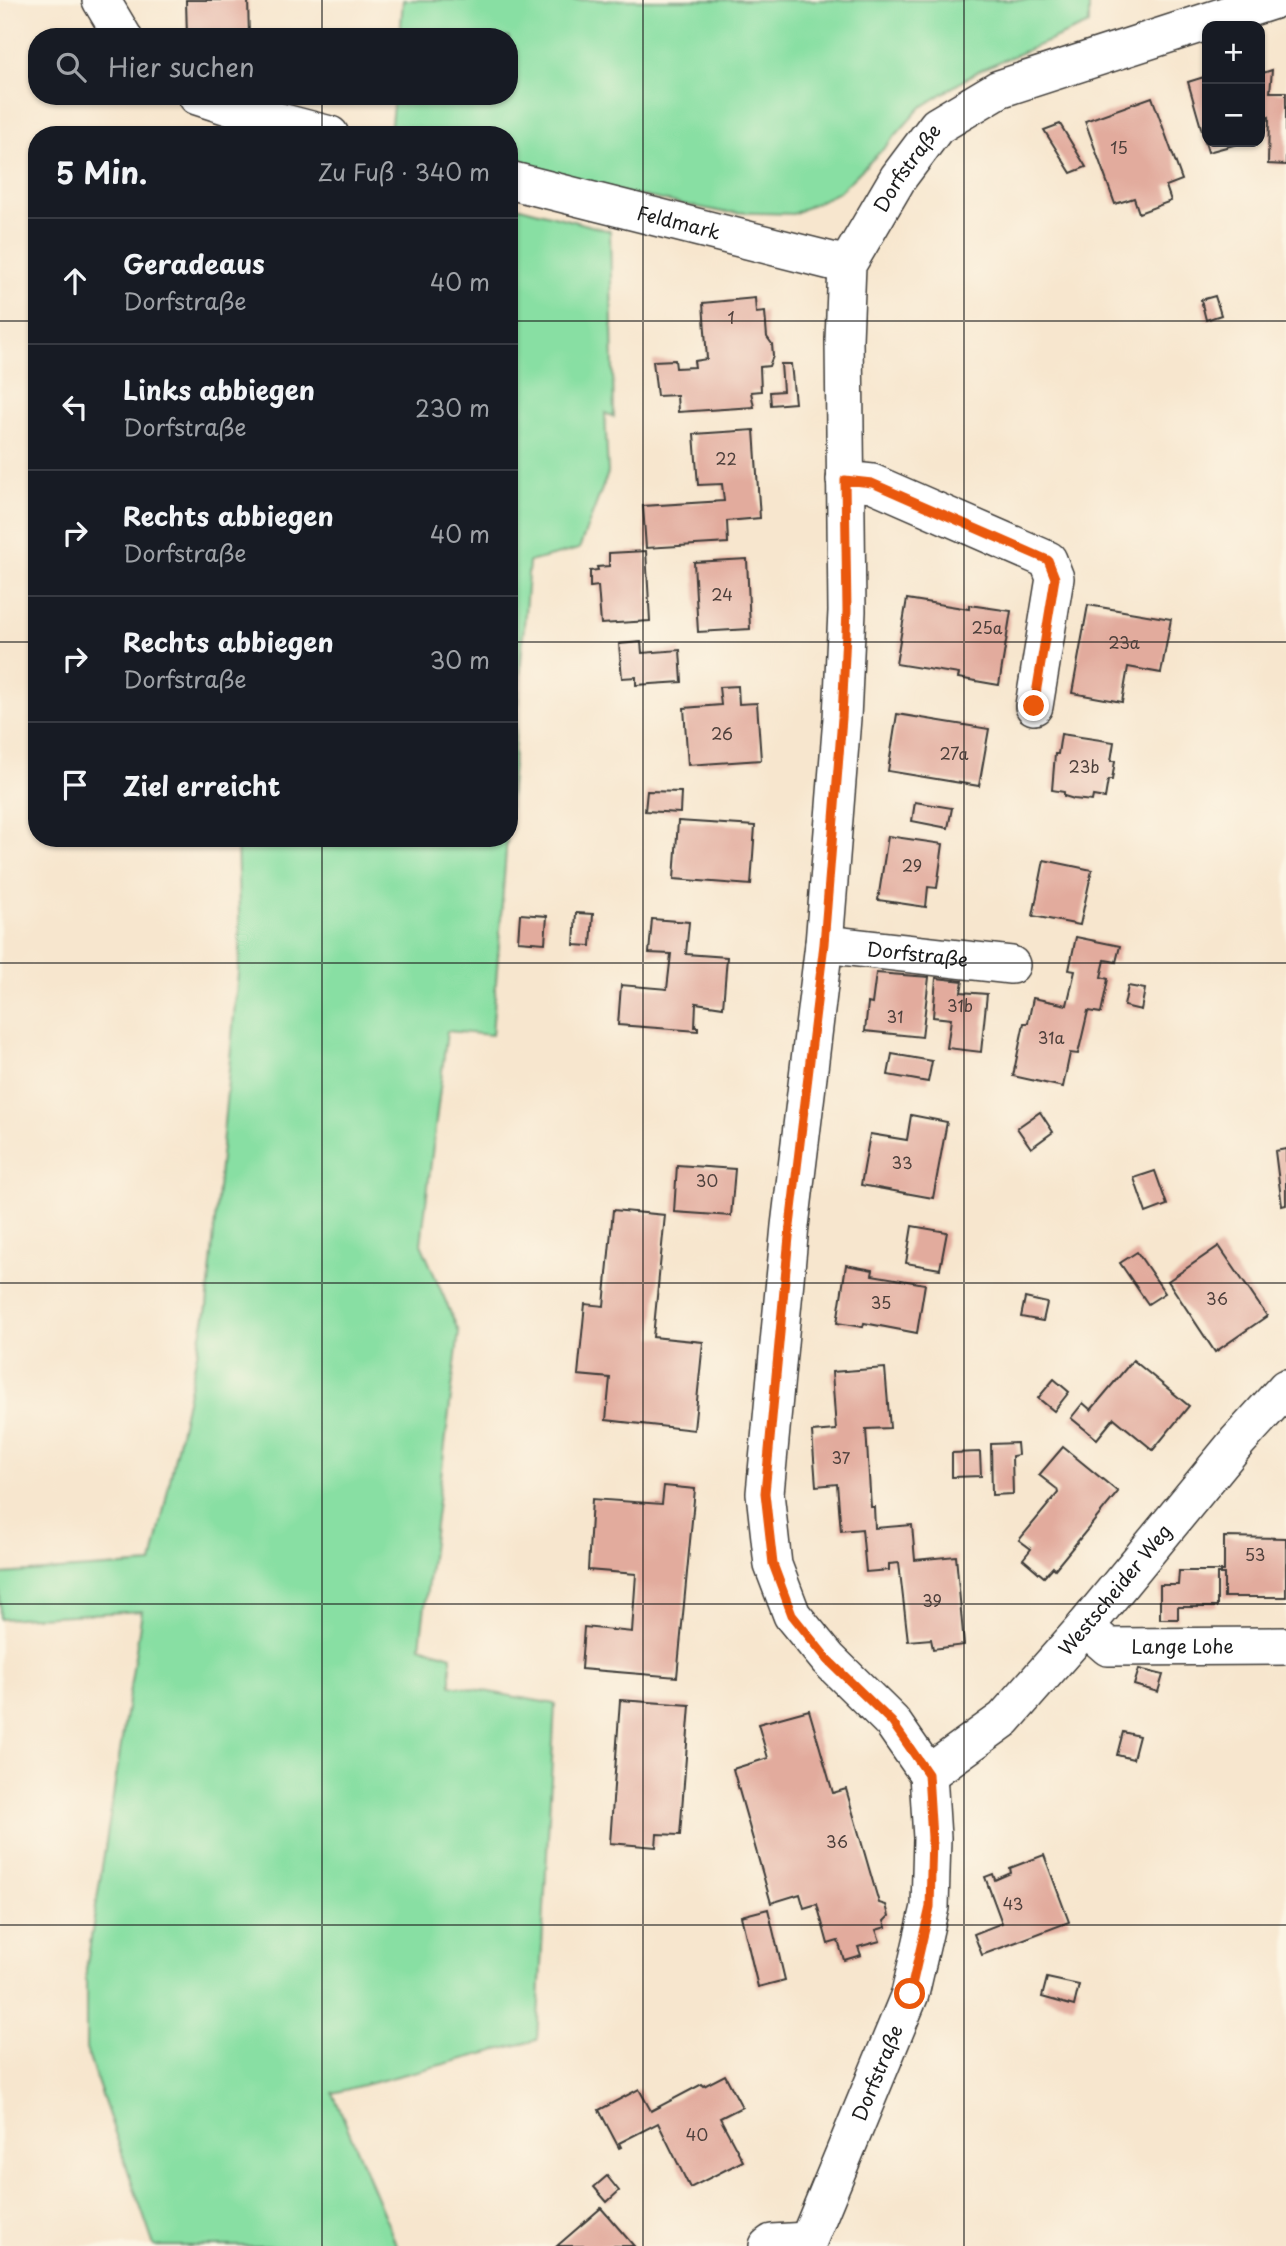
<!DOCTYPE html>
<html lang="de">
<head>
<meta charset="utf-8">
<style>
	body { margin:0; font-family:"Playpen Sans",sans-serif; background:#20242c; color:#f1f3f6 }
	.controls { position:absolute; right:21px; top:21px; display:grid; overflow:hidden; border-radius:14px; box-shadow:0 2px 5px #0004 }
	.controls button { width:63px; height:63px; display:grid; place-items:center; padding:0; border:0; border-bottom:2px solid #363941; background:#171b24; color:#f1f3f6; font:35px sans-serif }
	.stop { position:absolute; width:21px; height:21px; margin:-16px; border:5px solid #ea580c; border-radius:50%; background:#fff }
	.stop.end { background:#ea580c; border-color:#fff; box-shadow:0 2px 7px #0008 }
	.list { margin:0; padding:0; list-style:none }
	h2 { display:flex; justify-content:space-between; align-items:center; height:91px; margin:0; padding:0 28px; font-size:30px }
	h2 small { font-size:23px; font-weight:400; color:#9ea1a6 }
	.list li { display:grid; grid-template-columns:46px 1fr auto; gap:21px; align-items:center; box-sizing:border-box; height:126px; padding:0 28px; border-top:2px solid #363941 }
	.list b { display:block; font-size:26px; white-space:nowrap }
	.list p { margin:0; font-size:23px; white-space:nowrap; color:#9ea1a6 }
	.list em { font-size:23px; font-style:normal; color:#9ea1a6 }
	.icon { flex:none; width:38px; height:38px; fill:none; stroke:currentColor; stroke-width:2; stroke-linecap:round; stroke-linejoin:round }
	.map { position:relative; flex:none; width:1286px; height:2246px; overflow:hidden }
	.search { position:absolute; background:#171b24; box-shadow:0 2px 5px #0004; left:28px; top:28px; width:490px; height:77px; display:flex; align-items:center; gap:18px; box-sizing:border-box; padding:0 24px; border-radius:28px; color:#9ea1a6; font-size:26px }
	.panel { position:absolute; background:#171b24; box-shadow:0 2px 5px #0004; left:28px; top:126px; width:490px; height:721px; border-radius:28px }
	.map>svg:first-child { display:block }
	.green { fill:#88dfa3; stroke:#527e60; stroke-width:2 }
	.building { fill:#e2ab9d }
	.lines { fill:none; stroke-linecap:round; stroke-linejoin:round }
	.street-casing { stroke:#3d3a37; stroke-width:40 }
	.street { stroke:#fff; stroke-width:37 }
	.route { stroke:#ea580c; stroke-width:9 }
	.grid { fill:none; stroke:#1c1c1c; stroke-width:2; stroke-opacity:0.55 }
	.labels { text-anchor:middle; stroke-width:5; stroke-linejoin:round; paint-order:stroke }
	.number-label { font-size:16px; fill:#4e403c }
	.street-label { font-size:19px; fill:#1c1c1c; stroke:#fcf5e5 }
</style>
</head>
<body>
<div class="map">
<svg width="1286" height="2246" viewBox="0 0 1286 2246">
	<rect width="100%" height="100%" fill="#fcf5e5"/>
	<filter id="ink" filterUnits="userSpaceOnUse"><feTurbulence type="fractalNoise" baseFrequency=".0143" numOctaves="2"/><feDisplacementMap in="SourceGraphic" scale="14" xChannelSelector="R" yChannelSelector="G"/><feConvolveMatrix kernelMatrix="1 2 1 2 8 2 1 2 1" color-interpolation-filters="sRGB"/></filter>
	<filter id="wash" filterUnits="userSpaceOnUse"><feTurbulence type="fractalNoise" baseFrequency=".00686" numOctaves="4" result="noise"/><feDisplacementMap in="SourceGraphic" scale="28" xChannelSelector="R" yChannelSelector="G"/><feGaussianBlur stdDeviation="1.57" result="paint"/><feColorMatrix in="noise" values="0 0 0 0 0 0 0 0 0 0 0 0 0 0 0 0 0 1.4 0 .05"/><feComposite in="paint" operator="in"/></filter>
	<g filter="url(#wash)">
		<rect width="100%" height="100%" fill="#f7e6ce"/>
		<g class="green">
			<path d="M 403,0 L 1089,0 L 1089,24 L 980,70 L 920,108 L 886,146 L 839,192 L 793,214 L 723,212 L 611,190 L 509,164 L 509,135 L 390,133 L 394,96 L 509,96 L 509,37 L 400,37 Z"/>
			<path d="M 509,204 L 610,231 L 614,417 L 605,413 L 608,473 L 579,549 L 529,562 L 509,813 Z"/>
			<path d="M 237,838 L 507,838 L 492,1035 L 447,1031 L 421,1244 L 459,1332 L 420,1646 L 451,1656 L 451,1685 L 555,1704 L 537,2040 L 333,2093 L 397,2246 L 154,2246 L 86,2049 L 86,1970 L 142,1611 L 0,1619 L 0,1574 L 152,1564 L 207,1307 L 240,951 Z"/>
		</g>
		<g id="blocks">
			<g class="building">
				<path d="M 186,0 L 248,0 L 249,37 L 187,37 Z"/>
				<path d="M 1272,70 L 1270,92 L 1286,92 L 1286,165 L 1268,164 L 1269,117 L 1260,120 L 1260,74 Z"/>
				<path d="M 1207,76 L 1207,142 L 1241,143 L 1208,152 L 1188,82 Z"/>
				<path d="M 1152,97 L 1182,180 L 1166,186 L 1171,201 L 1139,213 L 1134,198 L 1115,204 L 1085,121 Z"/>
				<path d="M 1060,124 L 1086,167 L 1071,173 L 1044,130 Z"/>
				<path d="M 1215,296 L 1221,315 L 1206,320 L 1201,300 Z"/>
				<path d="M 755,298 L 756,313 L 765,312 L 767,337 L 772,344 L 773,356 L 769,366 L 760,367 L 761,391 L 751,392 L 754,407 L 678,412 L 677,395 L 657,396 L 653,361 L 675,360 L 676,368 L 695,367 L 694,361 L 707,359 L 703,303 Z"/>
				<path d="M 781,364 L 791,364 L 795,403 L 771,405 L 770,392 L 783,391 Z"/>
				<path d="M 754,430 L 760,518 L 727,521 L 728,543 L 646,548 L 643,506 L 724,501 L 722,484 L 698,485 L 694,434 Z"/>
				<path d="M 646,551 L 650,621 L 601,624 L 598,586 L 590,587 L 590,571 L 598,570 L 597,567 L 609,566 L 609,553 Z"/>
				<path d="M 747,559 L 750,629 L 698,632 L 694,562 Z"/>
				<path d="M 907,599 L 969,609 L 969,605 L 1011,611 L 999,685 L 958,678 L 959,674 L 896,664 Z"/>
				<path d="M 1088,605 L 1171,619 L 1161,673 L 1128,667 L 1122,702 L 1072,693 Z"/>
				<path d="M 641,642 L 642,653 L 680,650 L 682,682 L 636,685 L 636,677 L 622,678 L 619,644 Z"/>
				<path d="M 738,686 L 739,704 L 757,703 L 761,760 L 688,765 L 684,708 L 721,705 L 719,687 Z"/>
				<path d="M 897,714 L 989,729 L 979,786 L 888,771 Z"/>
				<path d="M 1061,734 L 1114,742 L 1111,761 L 1115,761 L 1112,780 L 1108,780 L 1105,798 L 1093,796 L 1092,801 L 1074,799 L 1064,796 L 1064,792 L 1052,790 L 1055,754 L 1058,754 Z"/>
				<path d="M 647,791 L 681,792 L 680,813 L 645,811 Z"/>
				<path d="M 915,802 L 952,808 L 948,828 L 912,821 Z"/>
				<path d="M 678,821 L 755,826 L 751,885 L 674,879 Z"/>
				<path d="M 888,836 L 943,844 L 937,888 L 928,887 L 926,907 L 878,900 Z"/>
				<path d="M 1044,860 L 1092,870 L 1080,925 L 1033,916 Z"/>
				<path d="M 576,913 L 593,914 L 591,946 L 574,945 Z"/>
				<path d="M 520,914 L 547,916 L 545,943 L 518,941 Z"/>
				<path d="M 652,919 L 689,922 L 686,954 L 727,957 L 723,1007 L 696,1003 L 695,1027 L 698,1027 L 698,1031 L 618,1025 L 621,985 L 667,989 L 671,954 L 649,953 Z"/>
				<path d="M 1076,937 L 1120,946 L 1116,962 L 1105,960 L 1101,977 L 1108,979 L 1101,1013 L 1088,1011 L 1078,1054 L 1070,1053 L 1063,1087 L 1013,1076 L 1024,1023 L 1028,1023 L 1033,998 L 1067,1005 L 1075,971 L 1069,970 Z"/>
				<path d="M 876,973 L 929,977 L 922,1037 L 865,1031 L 868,1003 L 872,1004 Z"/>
				<path d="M 936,978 L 963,981 L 961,992 L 987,994 L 981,1052 L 947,1048 L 951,1019 L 933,1017 Z"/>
				<path d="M 1128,986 L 1145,989 L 1141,1010 L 1124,1006 Z"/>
				<path d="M 892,1054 L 932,1061 L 928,1082 L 888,1075 Z"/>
				<path d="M 1040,1112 L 1053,1132 L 1031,1148 L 1017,1128 Z"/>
				<path d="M 911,1115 L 947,1122 L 933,1198 L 861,1185 L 870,1134 L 907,1140 Z"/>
				<path d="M 1286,1149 L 1286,1205 L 1282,1206 L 1275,1151 Z"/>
				<path d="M 677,1165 L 735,1169 L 731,1216 L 674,1212 Z"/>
				<path d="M 1155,1171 L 1167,1205 L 1146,1213 L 1134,1178 Z"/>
				<path d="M 613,1210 L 665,1215 L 653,1337 L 703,1342 L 694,1430 L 606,1420 L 610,1378 L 578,1375 L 585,1304 L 604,1306 Z"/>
				<path d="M 912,1226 L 947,1232 L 940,1269 L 906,1263 Z"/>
				<path d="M 1219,1246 L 1267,1316 L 1215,1352 L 1168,1281 Z"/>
				<path d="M 1137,1252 L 1165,1293 L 1148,1304 L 1120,1263 Z"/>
				<path d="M 846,1265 L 873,1270 L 872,1275 L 925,1284 L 917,1333 L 864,1323 L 863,1327 L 837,1323 Z"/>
				<path d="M 1025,1298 L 1047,1303 L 1043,1321 L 1021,1317 Z"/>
				<path d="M 1133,1360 L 1189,1406 L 1153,1450 L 1114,1418 L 1097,1439 L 1071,1418 L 1083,1403 L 1091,1410 Z"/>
				<path d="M 885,1368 L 890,1428 L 866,1429 L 871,1507 L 874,1507 L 875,1528 L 912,1525 L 915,1560 L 956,1556 L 964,1645 L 933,1649 L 931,1639 L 908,1641 L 899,1563 L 889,1564 L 889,1570 L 866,1572 L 862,1529 L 841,1531 L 837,1484 L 816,1486 L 812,1432 L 836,1430 L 832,1372 Z"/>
				<path d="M 1054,1379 L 1069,1392 L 1054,1411 L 1038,1398 Z"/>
				<path d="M 1017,1443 L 1018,1455 L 1012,1456 L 1013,1494 L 992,1495 L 991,1444 Z"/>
				<path d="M 1063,1447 L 1118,1492 L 1055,1569 L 1053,1567 L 1044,1577 L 1023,1559 L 1031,1549 L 1019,1540 L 1058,1493 L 1057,1489 L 1039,1475 Z"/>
				<path d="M 980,1452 L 981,1476 L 952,1477 L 952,1453 Z"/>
				<path d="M 664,1486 L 695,1489 L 677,1677 L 581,1669 L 584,1627 L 632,1632 L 636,1574 L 588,1570 L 592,1499 L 662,1504 Z"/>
				<path d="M 1224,1537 L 1286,1538 L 1286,1597 L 1224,1597 L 1224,1574 L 1217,1574 L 1217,1607 L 1178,1607 L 1178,1619 L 1160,1619 L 1160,1585 L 1178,1585 L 1179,1571 L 1224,1571 Z"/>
				<path d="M 1139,1669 L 1163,1675 L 1158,1692 L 1134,1685 Z"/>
				<path d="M 620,1700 L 690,1705 L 680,1835 L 657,1834 L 656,1847 L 610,1843 Z"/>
				<path d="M 809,1710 L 833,1793 L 846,1789 L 879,1903 L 886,1905 L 889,1916 L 884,1921 L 886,1927 L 876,1930 L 880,1941 L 858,1947 L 861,1955 L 844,1960 L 838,1941 L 828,1944 L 817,1904 L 804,1908 L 800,1894 L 771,1903 L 733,1769 L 768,1758 L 758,1724 Z"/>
				<path d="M 1123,1732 L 1139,1736 L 1133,1759 L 1117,1755 Z"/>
				<path d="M 1044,1855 L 1069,1922 L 982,1955 L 974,1934 L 1002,1923 L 985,1877 L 993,1874 L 995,1880 L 1011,1873 L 1010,1868 Z"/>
				<path d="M 768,1909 L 785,1980 L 758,1987 L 741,1916 Z"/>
				<path d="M 1047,1978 L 1079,1985 L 1074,2006 L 1042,1997 Z"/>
				<path d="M 725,2075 L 742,2107 L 720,2118 L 743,2161 L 690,2188 L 658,2123 L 619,2143 L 621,2147 L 619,2148 L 599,2110 L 639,2089 L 651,2111 L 702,2084 L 704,2086 Z"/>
				<path d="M 607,2176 L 619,2191 L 607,2202 L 594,2187 Z"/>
				<path d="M 601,2208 L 634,2246 L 557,2246 Z"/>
			</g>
		</g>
	</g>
	<g filter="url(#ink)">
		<use href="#blocks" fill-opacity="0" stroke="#3d3a37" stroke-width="2"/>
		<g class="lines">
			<defs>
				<g id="street">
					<path d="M 101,0 L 123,37"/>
					<path d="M 197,96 L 265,118 L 330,135"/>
					<path id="s1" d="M 509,180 L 847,265"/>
					<path d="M 845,480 L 872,483 L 1048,560 L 1055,578 L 1034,706"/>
					<path id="s2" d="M 824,944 L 1011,965"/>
					<path id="s3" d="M 1085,1627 L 1108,1647 L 1286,1646"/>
					<path id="s4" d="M 928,1774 L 1004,1719 L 1085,1627 L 1237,1442 L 1286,1388"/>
					<path d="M 768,2246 L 772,2243 L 807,2241"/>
					<path id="s5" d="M 806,2246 L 910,1994 L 930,1907 L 932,1838 L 928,1774 L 892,1722 L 828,1659 L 792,1615 L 773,1565 L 765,1493 L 790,1226 L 824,944 L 842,718 L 847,611 L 844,340 L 847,265 L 898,178 L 937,126 L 999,89 L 1274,0"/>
				</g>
			</defs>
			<use href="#street" class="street-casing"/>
			<use href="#street" class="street"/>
		</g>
	</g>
	<g class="lines" filter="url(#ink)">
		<path class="route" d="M 910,1994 L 930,1907 L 932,1838 L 928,1774 L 892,1722 L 828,1660 L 792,1615 L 773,1564 L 765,1493 L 790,1226 L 824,944 L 842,718 L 847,611 L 845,480 L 872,483 L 1048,560 L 1055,578 L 1034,706"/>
	</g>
	<path class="grid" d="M 322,0 L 322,37M 643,0 L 643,2246M 964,0 L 964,2246M 322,96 L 322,135M 0,321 L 37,321M 509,321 L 1286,321M 0,642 L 37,642M 509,642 L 1286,642M 322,838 L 322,2246M 0,963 L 1286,963M 0,1283 L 1286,1283M 0,1604 L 1286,1604M 0,1925 L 1286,1925"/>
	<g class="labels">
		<g class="number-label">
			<text x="1119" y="154">15</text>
			<text x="731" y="324">1</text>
			<text x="726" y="465">22</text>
			<text x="722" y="601">24</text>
			<text x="987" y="634">25a</text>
			<text x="1124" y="649">23a</text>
			<text x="722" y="740">26</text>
			<text x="954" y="760">27a</text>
			<text x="1084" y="773">23b</text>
			<text x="912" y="872">29</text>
			<text x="960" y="1012">31b</text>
			<text x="895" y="1023">31</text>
			<text x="1051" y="1044">31a</text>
			<text x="902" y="1169">33</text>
			<text x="707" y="1187">30</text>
			<text x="1217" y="1305">36</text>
			<text x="881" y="1309">35</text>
			<text x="841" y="1464">37</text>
			<text x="1255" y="1561">53</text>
			<text x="932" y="1607">39</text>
			<text x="837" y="1848">36</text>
			<text x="1013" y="1910">43</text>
			<text x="697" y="2141">40</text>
		</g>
		<g class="street-label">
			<text dy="7" stroke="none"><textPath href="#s5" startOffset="2177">Dorfstraße</textPath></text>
			<text dy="7" stroke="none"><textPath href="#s1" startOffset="175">Feldmark</textPath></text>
			<text dy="7" stroke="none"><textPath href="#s2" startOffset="94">Dorfstraße</textPath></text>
			<text dy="7" stroke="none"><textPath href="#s4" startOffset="264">Westscheider Weg</textPath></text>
			<text dy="7" stroke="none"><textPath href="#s3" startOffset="105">Lange Lohe</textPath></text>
			<text dy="7" stroke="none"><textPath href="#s5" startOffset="187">Dorfstraße</textPath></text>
		</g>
	</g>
</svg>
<div class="controls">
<button>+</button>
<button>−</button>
</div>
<div class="stop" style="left:910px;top:1994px"></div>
<div class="stop end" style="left:1034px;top:706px"></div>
<div class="search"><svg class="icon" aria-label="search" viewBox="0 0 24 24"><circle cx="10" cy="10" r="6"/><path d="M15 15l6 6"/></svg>Hier suchen</div>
<section class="panel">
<h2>5 Min.<small>Zu Fuß · 340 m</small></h2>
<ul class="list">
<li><svg class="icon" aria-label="ahead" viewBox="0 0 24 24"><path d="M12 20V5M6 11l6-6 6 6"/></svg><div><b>Geradeaus</b><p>Dorfstraße</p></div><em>40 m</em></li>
<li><svg class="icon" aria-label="left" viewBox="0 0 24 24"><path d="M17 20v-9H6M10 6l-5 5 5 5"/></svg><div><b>Links abbiegen</b><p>Dorfstraße</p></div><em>230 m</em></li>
<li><svg class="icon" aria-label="right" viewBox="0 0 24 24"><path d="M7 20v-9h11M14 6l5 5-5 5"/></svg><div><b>Rechts abbiegen</b><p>Dorfstraße</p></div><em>40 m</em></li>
<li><svg class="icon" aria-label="right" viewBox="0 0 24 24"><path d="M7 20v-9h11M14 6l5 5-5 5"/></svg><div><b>Rechts abbiegen</b><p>Dorfstraße</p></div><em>30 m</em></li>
<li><svg class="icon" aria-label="arrive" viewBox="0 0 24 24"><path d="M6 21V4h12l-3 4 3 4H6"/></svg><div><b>Ziel erreicht</b></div></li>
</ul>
</section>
</div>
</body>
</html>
